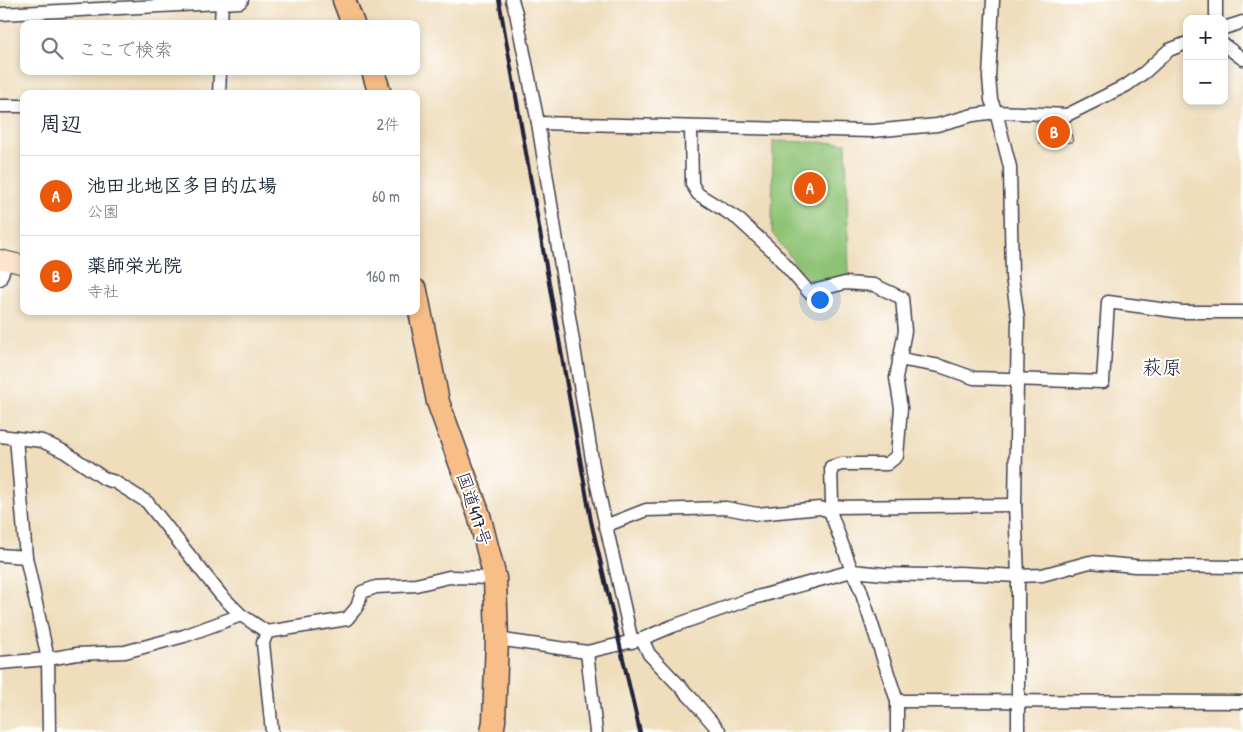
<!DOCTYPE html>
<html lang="ja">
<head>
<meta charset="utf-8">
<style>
	body { margin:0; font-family:"Patrick Hand","Klee One",sans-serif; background:#f2f2f3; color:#1f2937 }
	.controls { position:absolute; right:15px; top:15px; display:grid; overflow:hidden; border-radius:10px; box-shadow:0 2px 8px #0003 }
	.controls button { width:45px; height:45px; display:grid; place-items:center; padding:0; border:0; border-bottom:1px solid #e0e1e3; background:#fff; color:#1f2937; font:25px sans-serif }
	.you { position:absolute; left:819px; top:299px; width:18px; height:18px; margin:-12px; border:4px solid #fff; border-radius:50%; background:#1a73e8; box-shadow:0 0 0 8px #1a73e833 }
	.badge { display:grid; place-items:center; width:32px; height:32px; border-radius:50%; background:#ea580c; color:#fff; font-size:16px; font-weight:700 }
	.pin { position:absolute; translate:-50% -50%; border:2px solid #fff; box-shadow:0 1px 5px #0006 }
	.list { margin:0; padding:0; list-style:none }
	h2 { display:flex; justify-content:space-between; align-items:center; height:65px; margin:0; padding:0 20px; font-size:21px }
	h2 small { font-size:16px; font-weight:400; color:#747a83 }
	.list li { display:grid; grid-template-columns:32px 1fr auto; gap:15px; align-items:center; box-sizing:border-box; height:80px; padding:0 20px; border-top:1px solid #e0e1e3 }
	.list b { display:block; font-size:19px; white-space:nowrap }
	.list p { margin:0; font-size:16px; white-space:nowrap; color:#747a83 }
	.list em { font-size:16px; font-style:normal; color:#747a83 }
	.icon { flex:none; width:28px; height:28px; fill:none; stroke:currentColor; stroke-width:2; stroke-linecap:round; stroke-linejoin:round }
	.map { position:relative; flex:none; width:1243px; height:732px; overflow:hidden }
	.search { position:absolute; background:#fff; box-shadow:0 2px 8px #0003; left:20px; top:20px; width:400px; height:55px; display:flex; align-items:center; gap:12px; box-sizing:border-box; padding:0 18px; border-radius:10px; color:#747a83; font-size:19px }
	.panel { position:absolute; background:#fff; box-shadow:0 2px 8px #0003; left:20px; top:90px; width:400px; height:225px; border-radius:10px }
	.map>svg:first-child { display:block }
	.green { fill:#8ec375; stroke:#587258 }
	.building { fill:#e7b1a6 }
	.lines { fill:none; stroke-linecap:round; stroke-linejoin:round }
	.street-casing { stroke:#413e4e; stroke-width:15 }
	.secondary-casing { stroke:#413e4e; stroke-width:20 }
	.highway-casing { stroke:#413e4e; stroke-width:25 }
	.street { stroke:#fff; stroke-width:12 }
	.secondary { stroke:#fce5cf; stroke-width:18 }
	.highway { stroke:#f7be87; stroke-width:22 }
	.rail { stroke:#22223b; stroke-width:4 }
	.labels { text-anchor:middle; stroke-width:4; stroke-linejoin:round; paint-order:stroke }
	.street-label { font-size:18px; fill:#22223b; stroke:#fff }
	.quarter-label { font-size:20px; fill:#22223b; stroke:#fff }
</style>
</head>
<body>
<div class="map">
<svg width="1243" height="732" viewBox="0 0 1243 732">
	<rect width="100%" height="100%" fill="#fff"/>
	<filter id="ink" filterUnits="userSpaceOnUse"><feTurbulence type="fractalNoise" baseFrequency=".02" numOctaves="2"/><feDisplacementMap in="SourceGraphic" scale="10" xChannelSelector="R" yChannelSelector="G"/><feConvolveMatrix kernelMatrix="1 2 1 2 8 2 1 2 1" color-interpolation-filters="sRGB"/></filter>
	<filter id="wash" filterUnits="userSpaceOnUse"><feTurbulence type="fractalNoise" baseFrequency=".0096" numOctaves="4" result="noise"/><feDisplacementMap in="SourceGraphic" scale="20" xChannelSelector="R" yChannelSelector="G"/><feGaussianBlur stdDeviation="1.12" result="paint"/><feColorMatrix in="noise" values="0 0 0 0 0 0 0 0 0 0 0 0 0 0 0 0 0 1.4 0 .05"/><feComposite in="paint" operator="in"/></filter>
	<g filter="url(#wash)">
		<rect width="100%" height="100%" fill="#efddbb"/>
		<path class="green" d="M 773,141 L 846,143 L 849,278 L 812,285 L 772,233 Z"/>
		<g id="blocks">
			<path class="building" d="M 1037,122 L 1069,123 L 1073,142 L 1040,144 Z"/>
		</g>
	</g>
	<g filter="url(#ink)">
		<use href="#blocks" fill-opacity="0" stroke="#413e4e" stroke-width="1"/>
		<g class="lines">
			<defs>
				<g id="street">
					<path d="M 512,0 L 516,13 L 538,123 L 594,472 L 632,642"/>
					<path d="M 993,0 L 989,78 L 991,100 L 996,112 L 1010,167 L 1012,277 L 1018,319 L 1015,505 L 1018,576 L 1018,732"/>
					<path d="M 0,14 L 240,2 L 242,0"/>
					<path d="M 1216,19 L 1216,0"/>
					<path d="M 221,24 L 222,3"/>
					<path d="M 1224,28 L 1243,22"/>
					<path d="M 1224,45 L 1243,59"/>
					<path d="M 219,94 L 220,71"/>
					<path d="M 0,106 L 24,106"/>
					<path d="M 538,123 L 872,131 L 937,125 L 973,115 L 996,112 L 1067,115 L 1127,85 L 1145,72 L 1169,50 L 1187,43"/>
					<path d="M 691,127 L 692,184 L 698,194 L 738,219 L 773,251 L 809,292 L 845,283 L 874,285 L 902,298 L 905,331 L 896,378 L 901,408 L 897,456 L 887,464 L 842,464 L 831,467 L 832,502 L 834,507 L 830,511 L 852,571 L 860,588 L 897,701 L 897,732"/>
					<path d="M 0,279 L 7,261"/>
					<path d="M 899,359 L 940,366 L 974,378 L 1103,382 L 1108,302 L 1182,312 L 1243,312"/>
					<path d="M 0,436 L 42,441 L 65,452 L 105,479 L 115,482 L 147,502 L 221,595 L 241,615 L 267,632 L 347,619 L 357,607 L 362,592 L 376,587 L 416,585 L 449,577 L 495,578"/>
					<path d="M 16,438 L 26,557 L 48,659 L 49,732"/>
					<path d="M 834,507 L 1015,505"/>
					<path d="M 605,526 L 646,510 L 726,508 L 757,514 L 820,508 L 830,511"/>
					<path d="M 0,555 L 26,557"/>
					<path d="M 267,632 L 263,643 L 272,732"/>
					<path d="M 497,639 L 587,652 L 642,639 L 673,626 L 750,599 L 852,571 L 884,574 L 925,575 L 959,573 L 1018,576 L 1042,575 L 1090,562 L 1135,566 L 1243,567"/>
					<path d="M 642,639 L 649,654 L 692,699 L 720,732"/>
					<path d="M 587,652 L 596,732"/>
					<path d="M 0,663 L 48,659 L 77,654 L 125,652 L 184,636 L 241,615"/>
					<path d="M 897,701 L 1243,702"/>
				</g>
				<path id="secondary" d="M 0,259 L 24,265"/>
				<g id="highway">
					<path d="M 344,0 L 353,24"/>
					<path d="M 373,71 L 380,94"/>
					<path d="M 416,291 L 438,402 L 479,515 L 495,578 L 497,639 L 494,721 L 492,732"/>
				</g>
			</defs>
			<use href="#street" class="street-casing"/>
			<use href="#secondary" class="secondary-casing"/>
			<use href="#highway" class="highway-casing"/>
			<use href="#street" class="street"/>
			<use href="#secondary" class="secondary"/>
			<use href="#highway" class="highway"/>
			<path class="rail" d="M 499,0 L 591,521 L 640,732"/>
		</g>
	</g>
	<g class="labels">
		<g class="street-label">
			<text transform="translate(474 509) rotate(72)" y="6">国道417号</text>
		</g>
		<g class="quarter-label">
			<text x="1162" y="374">萩原</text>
		</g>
	</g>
</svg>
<div class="controls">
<button>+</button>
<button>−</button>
</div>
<div class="you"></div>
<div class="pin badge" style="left:810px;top:188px">A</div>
<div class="pin badge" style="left:1054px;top:132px">B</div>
<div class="search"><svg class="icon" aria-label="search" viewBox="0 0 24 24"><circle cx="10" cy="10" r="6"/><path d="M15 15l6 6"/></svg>ここで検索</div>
<section class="panel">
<h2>周辺<small>2件</small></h2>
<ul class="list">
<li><span class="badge">A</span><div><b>池田北地区多目的広場</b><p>公園</p></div><em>60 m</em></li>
<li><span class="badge">B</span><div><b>薬師栄光院</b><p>寺社</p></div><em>160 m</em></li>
</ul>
</section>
</div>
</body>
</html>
